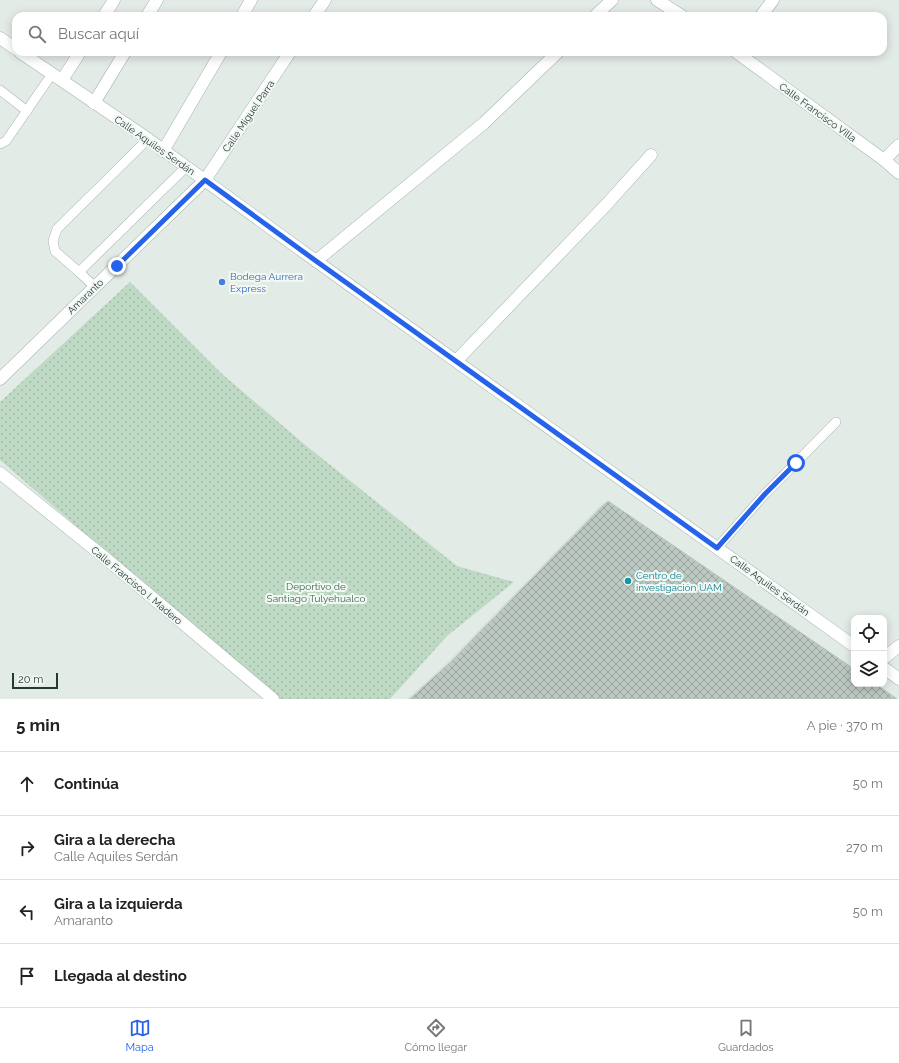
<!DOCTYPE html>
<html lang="es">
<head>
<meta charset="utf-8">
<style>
	body { margin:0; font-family:Raleway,sans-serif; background:#f2f2f2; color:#222 }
	.controls { position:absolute; right:12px; bottom:12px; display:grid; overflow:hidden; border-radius:8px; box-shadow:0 2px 10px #0003 }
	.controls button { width:36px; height:36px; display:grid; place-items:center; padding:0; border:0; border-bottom:1px solid #e0e0e0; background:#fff; color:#222; font:20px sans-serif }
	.scale { position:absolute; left:12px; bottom:10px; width:46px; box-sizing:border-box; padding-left:4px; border:2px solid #253a33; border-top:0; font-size:11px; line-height:14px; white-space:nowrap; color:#253a33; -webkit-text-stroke:3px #f3f8f5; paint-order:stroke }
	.stop { position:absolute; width:12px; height:12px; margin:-9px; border:3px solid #2563eb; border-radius:50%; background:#fff }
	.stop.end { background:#2563eb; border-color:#fff; box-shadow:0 1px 4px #0008 }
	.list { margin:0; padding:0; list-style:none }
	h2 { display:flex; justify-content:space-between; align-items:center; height:52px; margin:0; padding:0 16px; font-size:17px }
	h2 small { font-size:13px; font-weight:400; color:#767676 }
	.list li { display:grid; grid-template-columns:26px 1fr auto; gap:12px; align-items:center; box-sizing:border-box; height:64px; padding:0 16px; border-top:1px solid #e0e0e0 }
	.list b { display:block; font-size:15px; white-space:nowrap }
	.list p { margin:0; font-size:13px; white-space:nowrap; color:#767676 }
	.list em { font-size:13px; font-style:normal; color:#767676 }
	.icon { flex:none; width:22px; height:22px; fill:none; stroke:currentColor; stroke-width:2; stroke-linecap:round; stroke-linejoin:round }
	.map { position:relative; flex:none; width:899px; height:699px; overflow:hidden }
	.search { position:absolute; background:#fff; box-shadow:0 2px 10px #0003; left:12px; right:12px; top:12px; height:44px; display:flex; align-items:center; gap:10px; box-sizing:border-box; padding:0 14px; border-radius:12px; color:#767676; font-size:15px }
	.sheet { height:308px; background:#fff }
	nav { display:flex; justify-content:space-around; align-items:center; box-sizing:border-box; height:56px; border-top:1px solid #e0e0e0; background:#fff; font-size:11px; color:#767676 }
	nav a { display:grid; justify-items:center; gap:2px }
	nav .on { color:#2563eb }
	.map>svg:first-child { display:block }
	.park { fill:url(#park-dots) }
	.building { fill:url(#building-cross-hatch); stroke:#b6c4bd; filter:url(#shadow) }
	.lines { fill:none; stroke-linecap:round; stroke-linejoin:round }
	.service-casing { stroke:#a6b2ad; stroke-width:10 }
	.minor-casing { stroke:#a6b2ad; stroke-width:13 }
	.secondary-casing { stroke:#a3b5ad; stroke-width:13 }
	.service { stroke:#fff; stroke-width:9 }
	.minor { stroke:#fff; stroke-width:12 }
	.secondary { stroke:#fff; stroke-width:12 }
	.route { stroke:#2563eb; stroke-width:5 }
	.shop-dot { fill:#3f7fe0; stroke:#f3f8f5; stroke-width:1.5 }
	.culture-dot { fill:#0f9aa8; stroke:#f3f8f5; stroke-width:1.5 }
	.labels { text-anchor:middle; stroke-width:4; stroke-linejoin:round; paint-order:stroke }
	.street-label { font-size:10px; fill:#253a33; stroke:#f3f8f5 }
	.shop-label { font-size:10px; fill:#366cbe; stroke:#f3f8f5; text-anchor:start }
	.culture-label { font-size:10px; fill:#0d838f; stroke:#f3f8f5; text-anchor:start }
	.park-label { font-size:10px; fill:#346c45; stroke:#f3f8f5 }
</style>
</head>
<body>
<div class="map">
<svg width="899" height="699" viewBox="0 0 899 699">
	<defs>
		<pattern id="park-dots" width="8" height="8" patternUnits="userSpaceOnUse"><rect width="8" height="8" fill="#bed9c4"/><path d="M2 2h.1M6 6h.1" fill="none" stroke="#a3bba9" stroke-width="1.8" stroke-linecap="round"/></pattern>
		<pattern id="building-cross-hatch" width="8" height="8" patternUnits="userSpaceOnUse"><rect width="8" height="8" fill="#bcc8c2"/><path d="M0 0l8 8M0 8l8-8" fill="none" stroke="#99a39e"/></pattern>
		<filter id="shadow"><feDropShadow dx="-3.5" dy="3.5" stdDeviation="1" flood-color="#0004"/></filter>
	</defs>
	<rect width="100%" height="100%" fill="#e3ebe7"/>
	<path class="park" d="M 130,282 L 222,374 L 304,444 L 457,566 L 514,582 L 447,636 L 390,699 L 276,699 L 0,460 L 0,402 Z"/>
	<path class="building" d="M 608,501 L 854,669 L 854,684 L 876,684 L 897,699 L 410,699 L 452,661 Z"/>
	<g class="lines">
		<defs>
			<g id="service">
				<path d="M 0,90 L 27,111"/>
				<path d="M 148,139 L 57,229 L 53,241 L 55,251 L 79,272 L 186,167"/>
				<path d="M 0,144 L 6,141 L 52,74"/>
				<path d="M 79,272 L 95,287"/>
				<path d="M 717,548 L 765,494 L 836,422"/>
			</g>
			<g id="minor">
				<path d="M 657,0 L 682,16"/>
				<path d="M 104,16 L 114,0"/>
				<path d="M 147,16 L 157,0"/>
				<path d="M 242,16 L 251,0"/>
				<path d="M 314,16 L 325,0"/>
				<path d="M 595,16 L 612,0"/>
				<path d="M 761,16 L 773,0"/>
				<path d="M 736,52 L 884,160 L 899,173"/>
				<path d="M 62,80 L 80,52"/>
				<path d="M 94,103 L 125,52"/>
				<path d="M 163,151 L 221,52"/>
				<path d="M 884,160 L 899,145"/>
				<path d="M 316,261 L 484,123 L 558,52"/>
				<path d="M 456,361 L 606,205 L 651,155"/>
				<path d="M 0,379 L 205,180 L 290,52"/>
				<path d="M 884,658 L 899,646"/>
			</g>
			<g id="secondary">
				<path d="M 0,38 L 16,49"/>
				<path d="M 20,52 L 148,139 L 316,261 L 854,646"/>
				<path d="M 0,473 L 104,557 L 273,699"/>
				<path d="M 884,668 L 899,679"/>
			</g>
		</defs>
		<use href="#service" class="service-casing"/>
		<use href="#minor" class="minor-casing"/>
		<use href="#secondary" class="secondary-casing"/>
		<use href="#service" class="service"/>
		<use href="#minor" class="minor"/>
		<use href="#secondary" class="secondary"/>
	</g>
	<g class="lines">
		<path class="route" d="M 117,266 L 205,180 L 316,261 L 717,548 L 765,494 L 796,463"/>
	</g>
	<circle class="shop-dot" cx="222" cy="282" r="4"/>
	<circle class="culture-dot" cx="628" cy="581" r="4"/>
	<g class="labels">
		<g class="street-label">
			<text transform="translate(818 112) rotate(36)" y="4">Calle Francisco Villa</text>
			<text transform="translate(248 116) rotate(-56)" y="4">Calle Miguel Parra</text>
			<text transform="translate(155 145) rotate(35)" y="4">Calle Aquiles Serdán</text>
			<text transform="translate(85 296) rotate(-44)" y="4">Amaranto</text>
			<text transform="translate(137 585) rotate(40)" y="4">Calle Francisco I. Madero</text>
			<text transform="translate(770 585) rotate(36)" y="4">Calle Aquiles Serdán</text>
		</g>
		<g class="shop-label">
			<text x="230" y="280">Bodega Aurrera<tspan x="230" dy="12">Express</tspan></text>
		</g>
		<g class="culture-label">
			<text x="636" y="579">Centro de<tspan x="636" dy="12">investigación UAM</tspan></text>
		</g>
		<g class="park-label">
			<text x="316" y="590">Deportivo de<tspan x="316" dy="12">Santiago Tulyehualco</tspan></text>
		</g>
	</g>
</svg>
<div class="controls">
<button><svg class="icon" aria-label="locate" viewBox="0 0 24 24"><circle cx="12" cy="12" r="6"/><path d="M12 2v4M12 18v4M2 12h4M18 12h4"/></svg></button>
<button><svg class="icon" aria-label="layers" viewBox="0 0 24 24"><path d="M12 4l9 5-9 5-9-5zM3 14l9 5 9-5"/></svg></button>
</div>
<div class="scale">20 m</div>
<div class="stop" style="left:796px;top:463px"></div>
<div class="stop end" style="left:117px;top:266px"></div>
<div class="search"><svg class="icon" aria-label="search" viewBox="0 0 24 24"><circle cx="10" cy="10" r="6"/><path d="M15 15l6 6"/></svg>Buscar aquí</div>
</div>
<section class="sheet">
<h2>5 min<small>A pie · 370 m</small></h2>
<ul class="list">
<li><svg class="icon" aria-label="ahead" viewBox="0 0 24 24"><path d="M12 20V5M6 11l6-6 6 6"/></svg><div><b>Continúa</b></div><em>50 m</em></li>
<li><svg class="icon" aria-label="right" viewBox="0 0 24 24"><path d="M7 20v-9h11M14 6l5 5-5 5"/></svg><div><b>Gira a la derecha</b><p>Calle Aquiles Serdán</p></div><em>270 m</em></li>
<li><svg class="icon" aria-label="left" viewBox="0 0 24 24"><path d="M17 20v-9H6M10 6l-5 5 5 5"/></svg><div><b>Gira a la izquierda</b><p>Amaranto</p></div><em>50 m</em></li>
<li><svg class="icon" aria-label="arrive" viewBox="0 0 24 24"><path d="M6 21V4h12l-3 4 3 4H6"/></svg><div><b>Llegada al destino</b></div></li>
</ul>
</section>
<nav>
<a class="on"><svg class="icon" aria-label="map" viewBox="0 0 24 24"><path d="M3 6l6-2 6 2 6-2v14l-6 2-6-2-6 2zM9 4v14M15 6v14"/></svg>Mapa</a>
<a><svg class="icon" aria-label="directions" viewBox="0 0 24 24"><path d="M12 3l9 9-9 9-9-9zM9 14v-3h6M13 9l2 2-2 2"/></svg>Cómo llegar</a>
<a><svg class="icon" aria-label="saved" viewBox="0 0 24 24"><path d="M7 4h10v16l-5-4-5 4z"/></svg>Guardados</a>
</nav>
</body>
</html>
